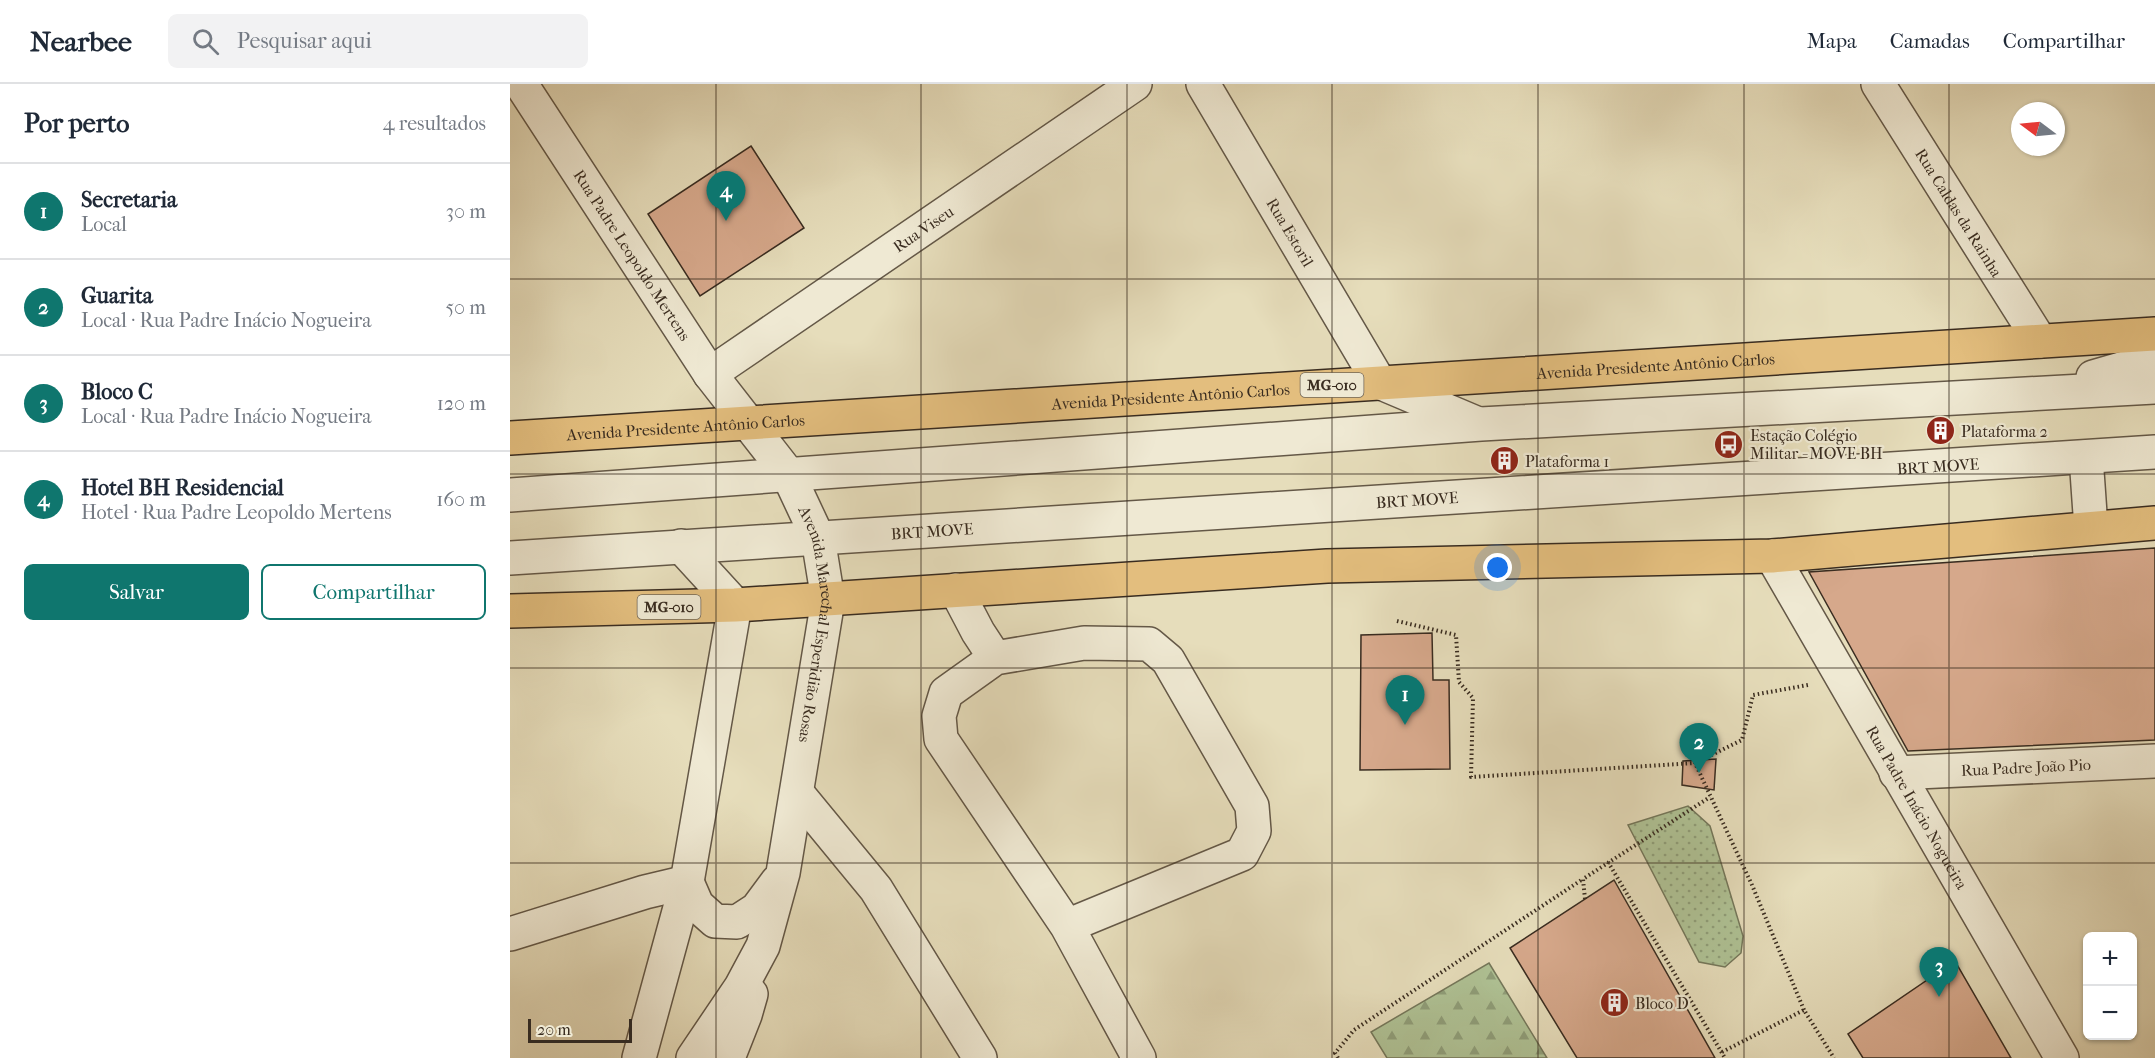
<!DOCTYPE html>
<html lang="pt">
<head>
<meta charset="utf-8">
<style>
	body { margin:0; font-family:"IM FELL French Canon",serif; background:#f2f2f3; color:#1f2937 }
	.controls { position:absolute; right:18px; bottom:18px; display:grid; overflow:hidden; border-radius:9px; box-shadow:0 2px 4px #0004 }
	.controls button { width:54px; height:54px; display:grid; place-items:center; padding:0; border:0; border-bottom:2px solid #e0e1e3; background:#fff; color:#1f2937; font:30px sans-serif }
	.compass { position:absolute; left:1501px; top:18px; width:54px; height:54px; border-radius:50%; background:#fff; box-shadow:0 2px 4px #0004; rotate:286deg }
	.scale { position:absolute; left:18px; bottom:15px; width:104px; box-sizing:border-box; padding-left:6px; border:3px solid #392c20; border-top:0; font-size:16px; line-height:21px; white-space:nowrap; color:#392c20; -webkit-text-stroke:4px #efe9d3; paint-order:stroke }
	.you { position:absolute; left:988px; top:484px; width:21px; height:21px; margin:-15px; border:4px solid #fff; border-radius:50%; background:#1a73e8; box-shadow:0 0 0 9px #1a73e833 }
	.badge { display:grid; place-items:center; width:39px; height:39px; border-radius:50%; background:#0f766e; color:#fff; font-size:20px; font-weight:700 }
	.pin { position:absolute; translate:-50% -50px; filter:drop-shadow(0 2px 3px #0008) }
	.pin::after { content:''; position:absolute; top:32px; width:21px; height:18px; background:inherit; clip-path:polygon(0 0,100% 0,50% 100%) }
	.list { margin:0; padding:0; list-style:none }
	h2 { display:flex; justify-content:space-between; align-items:center; height:78px; margin:0; padding:0 24px; font-size:26px }
	h2 small { font-size:20px; font-weight:400; color:#747a83 }
	.list li { display:grid; grid-template-columns:39px 1fr auto; gap:18px; align-items:center; box-sizing:border-box; height:96px; padding:0 24px; border-top:2px solid #e0e1e3 }
	.list b { display:block; font-size:22px; white-space:nowrap }
	.list p { margin:0; font-size:20px; white-space:nowrap; color:#747a83 }
	.list em { font-size:20px; font-style:normal; color:#747a83 }
	.actions { display:flex; gap:12px; padding:18px 24px }
	.actions a { flex:1; padding:14px 0; border:2px solid #0f766e; border-radius:9px; text-align:center; font-size:21px; color:#0f766e }
	.actions .main { background:#0f766e; color:#fff }
	.icon { flex:none; width:33px; height:33px; fill:none; stroke:currentColor; stroke-width:2; stroke-linecap:round; stroke-linejoin:round }
	.map { position:relative; flex:none; width:1645px; height:974px; overflow:hidden }
	header { display:flex; align-items:center; gap:36px; box-sizing:border-box; height:84px; padding:0 30px; background:#fff; border-bottom:2px solid #e0e1e3 }
	header strong { font-size:28px }
	nav { display:flex; gap:33px; margin-inline-start:auto; font-size:21px }
	.search { width:420px; height:54px; background:#f2f2f3; display:flex; align-items:center; gap:15px; box-sizing:border-box; padding:0 21px; border-radius:9px; color:#747a83; font-size:22px }
	main { display:flex }
	aside { flex:1; background:#fff }
	.map>svg:first-child { display:block }
	.forest { fill:url(#forest-firs); stroke:#74775a; stroke-width:1.5 }
	.park { fill:url(#park-dots); stroke:#74775a; stroke-width:1.5 }
	.building { fill:#d6a88b; stroke:#392c20; stroke-width:1.5 }
	.lines { fill:none; stroke-linecap:round; stroke-linejoin:round }
	.minor-casing { stroke:#645847; stroke-width:36 }
	.highway-casing { stroke:#392c20; stroke-width:36 }
	.path { stroke:#392c20; stroke-width:4; stroke-dasharray:1.5 3; stroke-linecap:butt }
	.minor { stroke:#efe9d3; stroke-width:33 }
	.highway { stroke:#e3be7e; stroke-width:33 }
	.grid { fill:none; stroke:#392c20; stroke-width:1.5; stroke-opacity:0.55 }
	.labels { text-anchor:middle; stroke-width:4.5; stroke-linejoin:round; paint-order:stroke }
	.shield { fill:#efe9d3; stroke:#706556; stroke-width:1.5 }
	.shield-label { font-size:15px; font-weight:bold; fill:#392c20 }
	.street-label { font-size:16px; fill:#392c20; stroke:#efe9d3 }
	.poi-label { font-size:16px; fill:#392c20; stroke:#efe9d3; text-anchor:start }
</style>
</head>
<body>
<header>
<strong>Nearbee</strong>
<div class="search"><svg class="icon" aria-label="search" viewBox="0 0 24 24"><circle cx="10" cy="10" r="6"/><path d="M15 15l6 6"/></svg>Pesquisar aqui</div>
<nav><a>Mapa</a><a>Camadas</a><a>Compartilhar</a></nav>
</header>
<main>
<aside>
<h2>Por perto<small>4 resultados</small></h2>
<ul class="list">
<li><span class="badge">1</span><div><b>Secretaria</b><p>Local</p></div><em>30 m</em></li>
<li><span class="badge">2</span><div><b>Guarita</b><p>Local · Rua Padre Inácio Nogueira</p></div><em>50 m</em></li>
<li><span class="badge">3</span><div><b>Bloco C</b><p>Local · Rua Padre Inácio Nogueira</p></div><em>120 m</em></li>
<li><span class="badge">4</span><div><b>Hotel BH Residencial</b><p>Hotel · Rua Padre Leopoldo Mertens</p></div><em>160 m</em></li>
</ul>
<div class="actions"><a class="main">Salvar</a><a>Compartilhar</a></div>
</aside>
<div class="map">
<svg width="1645" height="974" viewBox="0 0 1645 974">
	<defs>
		<pattern id="forest-firs" width="22" height="20" patternUnits="userSpaceOnUse" patternTransform="scale(1.5)"><rect width="22" height="20" fill="#afc295"/><path d="M5 1l3.5 6h-7zM16 11l3.5 6h-7z" fill="#8f9e79"/></pattern>
		<pattern id="park-dots" width="8" height="8" patternUnits="userSpaceOnUse" patternTransform="scale(1.5)"><rect width="8" height="8" fill="#afc295"/><path d="M2 2h.1M6 6h.1" fill="none" stroke="#8f9e79" stroke-width="1.8" stroke-linecap="round"/></pattern>
	</defs>
	<rect width="100%" height="100%" fill="#e6ddbb"/>
	<filter id="stains"><feTurbulence type="fractalNoise" baseFrequency=".00333" numOctaves="4"/><feColorMatrix values="0 0 0 0 .2 0 0 0 0 .09 0 0 0 0 .02 0 0 0 .5 -.17"/></filter>
	<radialGradient id="worn" r=".72"><stop offset=".6" stop-color="#630" stop-opacity="0"/><stop offset="1" stop-color="#630" stop-opacity=".3"/></radialGradient>
	<path class="forest" d="M 979,879 L 1037,974 L 877,974 L 861,948 Z"/>
	<path class="park" d="M 1178,722 L 1200,742 L 1233,852 L 1231,869 L 1215,883 L 1189,878 L 1118,741 Z"/>
	<g class="building">
		<path d="M 241,62 L 294,144 L 190,212 L 138,130 Z"/>
		<path d="M 1645,464 L 1645,656 L 1398,667 L 1299,488 Z"/>
		<path d="M 922,549 L 923,596 L 939,596 L 940,685 L 850,686 L 851,551 Z"/>
		<path d="M 1206,675 L 1204,706 L 1172,701 L 1173,677 Z"/>
		<path d="M 1104,796 L 1205,974 L 1067,974 L 1000,864 Z"/>
		<path d="M 1445,877 L 1501,974 L 1353,974 L 1338,950 Z"/>
	</g>
	<g class="lines">
		<defs>
			<g id="minor">
				<path id="s1" d="M 11,0 L 200,290 L 278,390 L 308,454 L 318,516 L 273,789 L 253,862 L 231,903 L 183,974"/>
				<path id="s2" d="M 693,0 L 869,298 L 966,339"/>
				<path id="s3" d="M 1368,0 L 1530,257"/>
				<path id="s4" d="M 200,290 L 625,0"/>
				<path d="M 1583,293 L 1645,275"/>
				<path d="M 1576,373 L 1581,444"/>
				<path d="M 0,411 L 971,340 L 1645,303"/>
				<path id="s5" d="M 1262,472 L 1552,974"/>
				<path id="s6" d="M 0,474 L 1645,368"/>
				<path d="M 446,506 L 468,548 L 485,574"/>
				<path id="s7" d="M 1386,689 L 1645,677"/>
				<path d="M 287,709 L 366,805 L 470,974"/>
				<path d="M 557,842 L 732,770 L 744,747 L 742,722 L 658,576 L 639,560 L 574,559 L 485,574 L 436,609 L 429,632 L 431,655 L 557,842 L 629,974"/>
				<path d="M 0,850 L 135,808 L 177,798 L 187,821 L 205,837 L 227,838 L 247,825 L 267,798"/>
				<path d="M 129,974 L 177,798 L 225,521 L 171,462"/>
				<path d="M 218,974 L 235,931 L 241,910"/>
			</g>
			<g id="highway">
				<path id="s8" d="M 0,354 L 1645,250"/>
				<path d="M 0,527 L 225,521 L 817,482 L 1262,472 L 1645,439"/>
			</g>
		</defs>
		<use href="#minor" class="minor-casing"/>
		<use href="#highway" class="highway-casing"/>
		<g class="path">
			<path d="M 887,537 L 946,551 L 949,598 L 963,614 L 961,693 L 1185,679"/>
			<path d="M 1098,778 L 1215,974"/>
			<path d="M 1075,815 L 1073,795 L 1200,713"/>
			<path d="M 1294,926 L 1242,801 L 1185,679 L 1232,656 L 1243,611 L 1298,601"/>
			<path d="M 1212,968 L 1294,926 L 1324,974"/>
			<path d="M 828,974 L 825,969 L 844,946 L 1073,795"/>
		</g>
		<use href="#minor" class="minor"/>
		<use href="#highway" class="highway"/>
	</g>
	<path class="grid" d="M 206,0 L 206,974M 411,0 L 411,974M 617,0 L 617,974M 822,0 L 822,974M 1028,0 L 1028,974M 1234,0 L 1234,974M 1439,0 L 1439,974M 0,195 L 1645,195M 0,390 L 1645,390M 0,584 L 1645,584M 0,779 L 1645,779"/>
	<defs>
		<symbol id="building-disc" viewBox="-11 -11 22 22"><circle r="9.5" fill="#8f2418" stroke="#efe9d3"/><path d="M-4-6H4V6H1V3H-1V6H-4ZM-2.5-4.3h1.7v1.8h-1.7ZM.8-4.3h1.7v1.8H.8ZM-2.5-1h1.7V.8h-1.7ZM.8-1h1.7V.8H.8Z" fill="#fff"/></symbol>
		<symbol id="bus-disc" viewBox="-11 -11 22 22"><circle r="9.5" fill="#8f2418" stroke="#efe9d3"/><path d="M-5-6H5V4H4V6H2V4H-2V6H-4V4H-5ZM-3.5-4V0h7V-4ZM-3.5 1.2v1.5H-2V1.2ZM2 1.2v1.5H3.5V1.2Z" fill="#fff"/></symbol>
	</defs>
	<g fill-rule="evenodd">
		<use href="#building-disc" x="1414" y="330" width="33" height="33"/>
		<use href="#bus-disc" x="1202" y="344" width="33" height="33"/>
		<use href="#building-disc" x="978" y="360" width="33" height="33"/>
		<use href="#building-disc" x="1088" y="902" width="33" height="33"/>
	</g>
	<g class="labels">
		<g class="shield">
			<rect x="790.5" y="289" width="63" height="24" rx="4.5"/>
			<rect x="127.5" y="511" width="63" height="24" rx="4.5"/>
		</g>
		<g class="shield-label">
			<text x="822" y="306">MG-010</text>
			<text x="159" y="528">MG-010</text>
		</g>
		<g class="street-label">
			<text dy="6" stroke="none"><textPath href="#s3" startOffset="152">Rua Caldas da Rainha</textPath></text>
			<text dy="6" stroke="none"><textPath href="#s4" startOffset="258">Rua Viseu</textPath></text>
			<text dy="6" stroke="none"><textPath href="#s2" startOffset="172">Rua Estoril</textPath></text>
			<text dy="6" stroke="none"><textPath href="#s1" startOffset="204">Rua Padre Leopoldo Mertens</textPath></text>
			<text dy="6" stroke="none"><textPath href="#s8" startOffset="1148">Avenida Presidente Antônio Carlos</textPath></text>
			<text dy="6" stroke="none"><textPath href="#s8" startOffset="662">Avenida Presidente Antônio Carlos</textPath></text>
			<text dy="6" stroke="none"><textPath href="#s8" startOffset="176">Avenida Presidente Antônio Carlos</textPath></text>
			<text dy="6" stroke="none"><textPath href="#s6" startOffset="1431">BRT MOVE</textPath></text>
			<text dy="6" stroke="none"><textPath href="#s6" startOffset="909">BRT MOVE</textPath></text>
			<text dy="6" stroke="none"><textPath href="#s6" startOffset="423">BRT MOVE</textPath></text>
			<text dy="6" stroke="none"><textPath href="#s1" startOffset="630">Avenida Marechal Esperidião Rosas</textPath></text>
			<text dy="6" stroke="none"><textPath href="#s7" startOffset="130">Rua Padre João Pio</textPath></text>
			<text dy="6" stroke="none"><textPath href="#s5" startOffset="290">Rua Padre Inácio Nogueira</textPath></text>
		</g>
		<g class="poi-label">
			<text x="1451" y="353">Plataforma 2</text>
			<text x="1240" y="357">Estação Colégio<tspan x="1240" dy="18">Militar - MOVE BH</tspan></text>
			<text x="1015" y="383">Plataforma 1</text>
			<text x="1125" y="925">Bloco D</text>
		</g>
	</g>
	<rect width="100%" height="100%" filter="url(#stains)"/>
	<rect width="100%" height="100%" fill="url(#worn)"/>
</svg>
<div class="controls">
<button>+</button>
<button>−</button>
</div>
<svg class="compass" viewBox="-18 -18 36 36"><path d="M0-13l5 13h-10z" fill="#e53935"/><path d="M0 13l5-13h-10z" fill="#747a83"/></svg>
<div class="scale">20 m</div>
<div class="you"></div>
<div class="pin badge" style="left:895px;top:641px">1</div>
<div class="pin badge" style="left:1189px;top:689px">2</div>
<div class="pin badge" style="left:1429px;top:913px">3</div>
<div class="pin badge" style="left:216px;top:137px">4</div>
</div>
</main>
</body>
</html>
